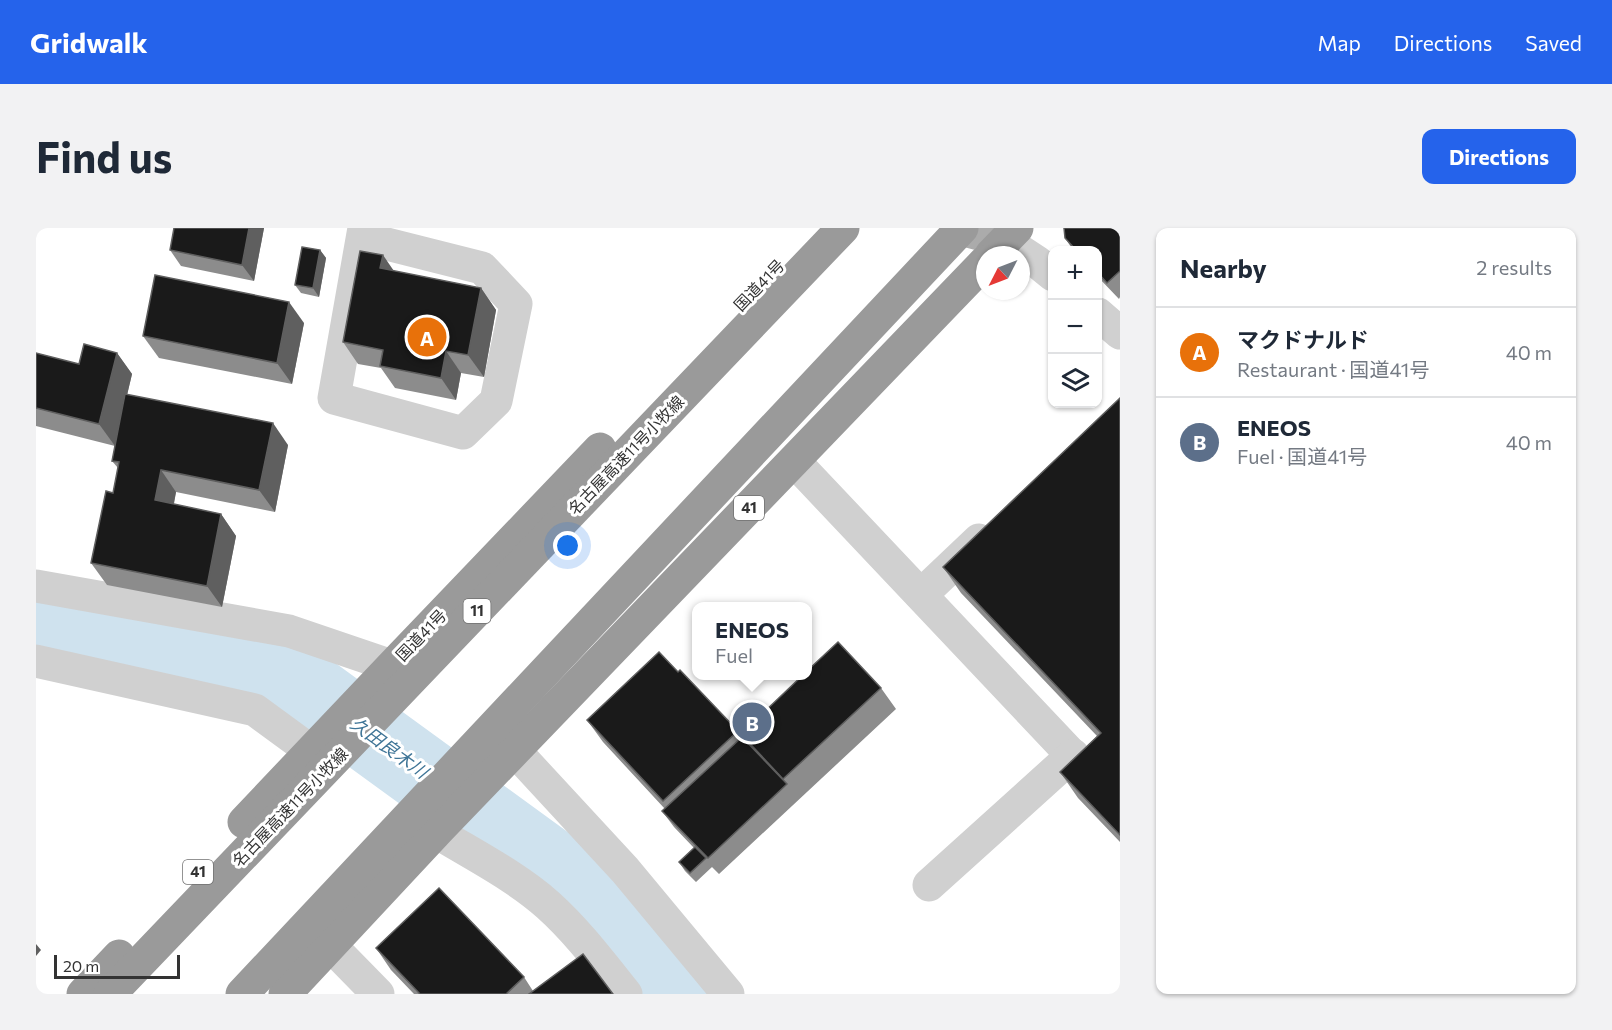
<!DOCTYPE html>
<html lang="en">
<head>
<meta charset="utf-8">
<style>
	body { margin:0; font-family:Commissioner,"Noto Sans JP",sans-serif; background:#f2f2f3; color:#1f2937 }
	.controls { position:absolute; right:18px; top:18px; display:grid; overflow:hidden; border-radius:12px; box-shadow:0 2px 4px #0004 }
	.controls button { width:54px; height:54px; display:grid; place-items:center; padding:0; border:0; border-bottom:2px solid #e0e1e3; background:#fff; color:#1f2937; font:30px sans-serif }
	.compass { position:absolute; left:940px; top:18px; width:54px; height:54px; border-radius:50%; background:#fff; box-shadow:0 2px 4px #0004; rotate:228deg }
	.scale { position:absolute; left:18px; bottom:15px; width:126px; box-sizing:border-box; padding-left:6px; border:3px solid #333; border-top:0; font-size:16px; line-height:21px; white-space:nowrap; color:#333; -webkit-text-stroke:4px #fff; paint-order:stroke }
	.you { position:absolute; left:532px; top:318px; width:21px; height:21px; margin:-15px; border:4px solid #fff; border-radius:50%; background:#1a73e8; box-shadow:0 0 0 9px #1a73e833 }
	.badge { display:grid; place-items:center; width:39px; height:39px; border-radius:50%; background:#2563eb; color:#fff; font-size:20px; font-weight:700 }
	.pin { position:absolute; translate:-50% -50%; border:3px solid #fff; box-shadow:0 2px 6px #0006 }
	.popup { position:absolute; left:656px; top:374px; width:120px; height:78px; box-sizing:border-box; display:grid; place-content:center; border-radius:12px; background:#fff; filter:drop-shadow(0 2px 4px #0005); font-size:20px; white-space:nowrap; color:#747a83 }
	.popup b { font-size:22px; color:#1f2937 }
	.popup::after { content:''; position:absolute; left:50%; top:100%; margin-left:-12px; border:12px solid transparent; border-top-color:#fff }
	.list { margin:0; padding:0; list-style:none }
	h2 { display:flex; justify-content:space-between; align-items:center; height:78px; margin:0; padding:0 24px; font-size:26px }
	h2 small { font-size:20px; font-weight:400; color:#747a83 }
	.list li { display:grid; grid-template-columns:39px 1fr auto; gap:18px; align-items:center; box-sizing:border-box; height:90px; padding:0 24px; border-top:2px solid #e0e1e3 }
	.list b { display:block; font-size:22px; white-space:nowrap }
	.list p { margin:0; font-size:20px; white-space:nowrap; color:#747a83 }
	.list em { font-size:20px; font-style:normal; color:#747a83 }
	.icon { flex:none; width:33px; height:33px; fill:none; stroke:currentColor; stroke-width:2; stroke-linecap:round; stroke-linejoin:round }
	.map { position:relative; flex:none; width:1084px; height:766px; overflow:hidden; border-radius:12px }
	header { display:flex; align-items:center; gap:36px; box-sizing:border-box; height:84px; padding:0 30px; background:#2563eb; color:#fff }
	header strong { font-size:28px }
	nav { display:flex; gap:33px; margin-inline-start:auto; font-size:21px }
	.intro { display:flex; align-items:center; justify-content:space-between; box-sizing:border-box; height:144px; padding:0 36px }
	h1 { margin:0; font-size:42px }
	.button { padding:15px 27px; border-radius:12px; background:#2563eb; color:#fff; font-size:21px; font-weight:700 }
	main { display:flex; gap:36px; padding:0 36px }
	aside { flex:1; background:#fff; border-radius:12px; box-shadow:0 2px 4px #0004 }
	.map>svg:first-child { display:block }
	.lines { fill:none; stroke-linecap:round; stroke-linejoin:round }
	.river { stroke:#cfe2ee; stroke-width:76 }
	.minor { stroke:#d0d0d0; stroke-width:33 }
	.major { stroke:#ababab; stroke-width:33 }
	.highway { stroke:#9a9a9a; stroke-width:33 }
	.highway-bridge { stroke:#9a9a9a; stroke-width:33 }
	.wall { fill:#8c8c8c }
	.shaded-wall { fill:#5f5f5f }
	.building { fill:#1a1a1a; stroke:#5f5f5f; stroke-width:1.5 }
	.labels { text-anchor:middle; stroke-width:6; stroke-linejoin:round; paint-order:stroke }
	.shield { fill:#fff; stroke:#707070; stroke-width:1.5 }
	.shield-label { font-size:15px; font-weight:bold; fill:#333 }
	.street-label { font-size:16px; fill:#333; stroke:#fff }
	.water-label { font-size:18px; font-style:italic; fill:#3f7597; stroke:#fff }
</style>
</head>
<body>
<header>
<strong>Gridwalk</strong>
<nav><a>Map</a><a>Directions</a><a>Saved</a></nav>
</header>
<div class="intro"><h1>Find us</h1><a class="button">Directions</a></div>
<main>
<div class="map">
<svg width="1084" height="766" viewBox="0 0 1084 766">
	<rect width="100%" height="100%" fill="#fff"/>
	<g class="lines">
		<path class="river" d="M 0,399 L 216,438 L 265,457 L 566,676 L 640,766"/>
		<g class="minor">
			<path d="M 327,10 L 446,40 L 480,76 L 460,173 L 427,205 L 298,170 L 328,0"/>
			<path d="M 969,13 L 1001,34 L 1017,47"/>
			<path d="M 1062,86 L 1084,105"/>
			<path d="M 758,233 L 1084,578"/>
			<path d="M 0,358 L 253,403 L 356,438"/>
			<path d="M 885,367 L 943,312"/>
			<path d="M 0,433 L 219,482 L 275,523"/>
			<path d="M 479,523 L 589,642 L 692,766"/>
			<path d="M 400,604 C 436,626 481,649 512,677 C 541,703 565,735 590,766"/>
			<path d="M 893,657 L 1037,527"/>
			<path d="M 295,718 L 342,766"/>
		</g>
		<path class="major" d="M 921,0 L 969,13"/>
		<g class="highway">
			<path d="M 955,27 L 981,0"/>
			<path d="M 208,594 L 356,438 L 564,221"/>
			<path d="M 47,766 L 83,728"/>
			<path d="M 74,766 L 807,0"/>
			<path d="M 249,766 L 403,601 L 949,34"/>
		</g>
		<path class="highway-bridge" d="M 206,766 L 926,0"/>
	</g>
	<g class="wall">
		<path d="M 138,0 L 228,0 L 218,53 L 145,38 L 134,22 Z"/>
		<path d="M 1084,0 L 1084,69 L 1083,71 L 1062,49 L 1062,22 L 1037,22 L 1029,10 Z"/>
		<path d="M 284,22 L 290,30 L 283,69 L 265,65 L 259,57 Z"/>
		<path d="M 358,43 L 445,60 L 460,82 L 448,149 L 425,145 L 420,172 L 359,160 L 345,140 L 322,136 L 307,114 Z"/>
		<path d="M 268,95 L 256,156 L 123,130 L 107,108 Z"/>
		<path d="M 0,125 L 43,136 L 81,125 L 96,146 L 91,167 L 252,217 L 239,284 L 140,264 L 138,276 L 185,286 L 200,308 L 186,379 L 71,357 L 55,335 L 77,265 L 82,240 L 76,233 L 79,218 L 0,198 Z"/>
		<path d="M 1084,170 L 1084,614 L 1042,570 L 1024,544 L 1061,508 L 925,365 L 907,339 Z"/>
		<path d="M 642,444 L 702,503 L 708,511 L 705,506 L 845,460 L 860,481 L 683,646 L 674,637 L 676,639 L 660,654 L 649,643 L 643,634 L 658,620 L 638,599 L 626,583 L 629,581 L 567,514 L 551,492 Z"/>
		<path d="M 340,720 L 488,749 L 497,763 L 577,766 L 378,766 L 355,742 Z"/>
	</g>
	<g class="shaded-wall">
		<path d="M 213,0 L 228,0 L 218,53 L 206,37 Z"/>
		<path d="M 284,22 L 290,30 L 283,69 L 277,60 Z"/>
		<path d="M 347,27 L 362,49 L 344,40 Z"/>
		<path d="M 445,60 L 460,82 L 448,149 L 432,127 Z"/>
		<path d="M 253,74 L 268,95 L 256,156 L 241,135 Z"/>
		<path d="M 410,123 L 425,145 L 420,172 L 405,150 Z"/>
		<path d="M 81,125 L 96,146 L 79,218 L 63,196 Z"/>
		<path d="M 237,195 L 252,217 L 239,284 L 223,262 Z"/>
		<path d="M 125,242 L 140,264 L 134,294 L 119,272 Z"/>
		<path d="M 185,286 L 200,308 L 186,379 L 171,358 Z"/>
		<path d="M 0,716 L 5,722 L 0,728 Z"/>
	</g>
	<g class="building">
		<path d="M 138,0 L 213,0 L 206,37 L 134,22 Z"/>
		<path d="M 1028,0 L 1084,0 L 1084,43 L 1071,55 L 1062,45 L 1062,22 L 1040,22 L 1029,10 Z"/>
		<path d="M 266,19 L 284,22 L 277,60 L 259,57 Z"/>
		<path d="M 324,23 L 347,27 L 344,40 L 445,60 L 432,127 L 410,123 L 405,150 L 344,138 L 347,122 L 307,114 Z"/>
		<path d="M 119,47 L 253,74 L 241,135 L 107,108 Z"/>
		<path d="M 48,116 L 81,125 L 63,196 L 0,180 L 0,125 L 43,136 Z"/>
		<path d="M 89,166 L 237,195 L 223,262 L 125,242 L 119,272 L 185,286 L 171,358 L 55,335 L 70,263 L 77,265 L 83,234 L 76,233 Z"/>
		<path d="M 1084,170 L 1084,607 L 1024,544 L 1065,505 L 907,339 Z"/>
		<path d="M 802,414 L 845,460 L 747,551 L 705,506 L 767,447 L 771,447 L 771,443 Z"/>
		<path d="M 623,424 L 642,444 L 644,442 L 702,503 L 627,573 L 551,492 Z"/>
		<path d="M 706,509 L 751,556 L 672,630 L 626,583 Z"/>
		<path d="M 659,619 L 670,630 L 654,645 L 643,634 Z"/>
		<path d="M 403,660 L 488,749 L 470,766 L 384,766 L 340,720 Z"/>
		<path d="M 547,726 L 577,766 L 493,766 Z"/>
	</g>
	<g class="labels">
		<g class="shield">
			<rect x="698" y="268" width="30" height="24" rx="4.5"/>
			<rect x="427.5" y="371" width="27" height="24" rx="4.5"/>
			<rect x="147" y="632" width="30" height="24" rx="4.5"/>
		</g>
		<g class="shield-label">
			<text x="713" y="285">41</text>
			<text x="441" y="388">11</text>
			<text x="162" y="649">41</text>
		</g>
		<g class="street-label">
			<text transform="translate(723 57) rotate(-46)" y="6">国道41号</text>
			<text transform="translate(590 227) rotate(-46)" y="6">名古屋高速11号小牧線</text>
			<text transform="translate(385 407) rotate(-46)" y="6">国道41号</text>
			<text transform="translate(254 579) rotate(-46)" y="6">名古屋高速11号小牧線</text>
		</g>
		<g class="water-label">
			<text transform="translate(353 520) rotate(36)" y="6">久田良木川</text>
		</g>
	</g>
</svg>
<div class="controls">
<button>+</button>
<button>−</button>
<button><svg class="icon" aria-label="layers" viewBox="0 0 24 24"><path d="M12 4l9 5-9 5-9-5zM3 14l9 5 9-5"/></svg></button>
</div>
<svg class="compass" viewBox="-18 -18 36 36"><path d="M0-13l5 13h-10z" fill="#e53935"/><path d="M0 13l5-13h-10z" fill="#747a83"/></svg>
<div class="scale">20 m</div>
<div class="you"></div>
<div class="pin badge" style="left:391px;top:109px;background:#e8710a">A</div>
<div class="pin badge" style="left:716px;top:494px;background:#5c6f8a">B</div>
<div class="popup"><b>ENEOS</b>Fuel</div>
</div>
<aside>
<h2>Nearby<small>2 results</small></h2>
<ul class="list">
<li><span class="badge" style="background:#e8710a">A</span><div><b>マクドナルド</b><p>Restaurant · 国道41号</p></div><em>40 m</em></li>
<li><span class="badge" style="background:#5c6f8a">B</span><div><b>ENEOS</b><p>Fuel · 国道41号</p></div><em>40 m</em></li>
</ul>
</aside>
</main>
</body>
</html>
